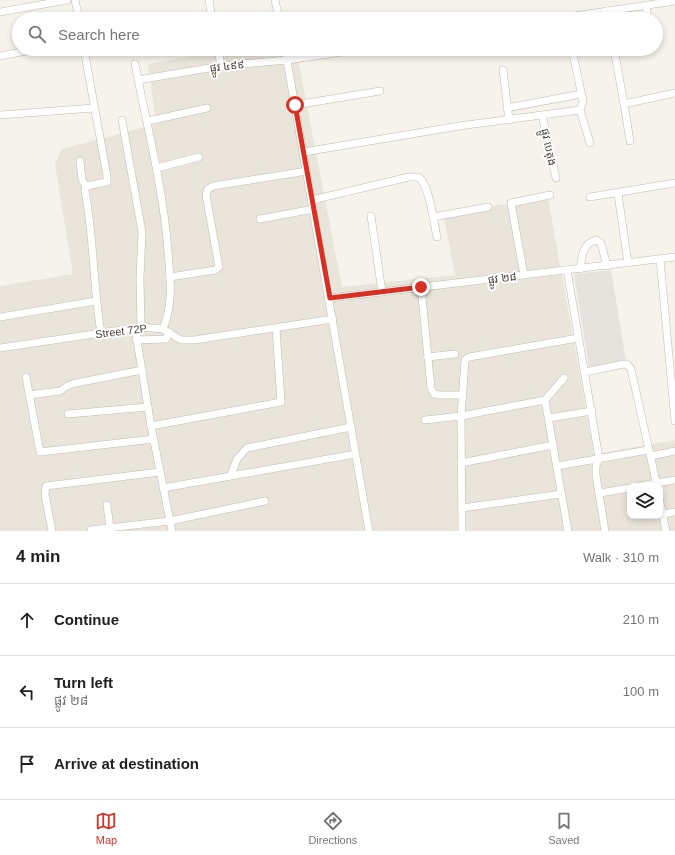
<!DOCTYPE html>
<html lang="en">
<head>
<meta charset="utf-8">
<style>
	body { margin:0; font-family:Arial,"Noto Sans Khmer",sans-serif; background:#f6f6f6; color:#202124 }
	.controls { position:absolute; right:12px; bottom:12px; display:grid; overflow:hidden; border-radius:8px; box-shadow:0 2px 6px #0003 }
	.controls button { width:36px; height:36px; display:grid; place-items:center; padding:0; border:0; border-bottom:1px solid #e0e0e0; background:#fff; color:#202124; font:20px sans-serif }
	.stop { position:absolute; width:12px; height:12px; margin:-9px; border:3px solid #d93025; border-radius:50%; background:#fff }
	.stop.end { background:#d93025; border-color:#fff; box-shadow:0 1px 4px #0008 }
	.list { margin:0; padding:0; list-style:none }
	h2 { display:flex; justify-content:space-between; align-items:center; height:52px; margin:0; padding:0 16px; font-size:17px }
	h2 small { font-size:13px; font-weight:400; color:#757577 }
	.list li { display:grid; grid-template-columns:26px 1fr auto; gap:12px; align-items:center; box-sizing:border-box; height:72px; padding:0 16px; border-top:1px solid #e0e0e0 }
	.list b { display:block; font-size:15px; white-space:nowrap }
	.list p { margin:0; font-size:13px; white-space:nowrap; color:#757577 }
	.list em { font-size:13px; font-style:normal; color:#757577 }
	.icon { flex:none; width:22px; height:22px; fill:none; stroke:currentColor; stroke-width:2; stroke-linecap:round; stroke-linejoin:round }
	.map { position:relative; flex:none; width:675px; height:531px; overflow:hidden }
	.search { position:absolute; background:#fff; box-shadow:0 2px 6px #0003; left:12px; right:12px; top:12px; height:44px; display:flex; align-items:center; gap:10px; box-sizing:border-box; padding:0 14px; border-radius:22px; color:#757577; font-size:15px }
	.sheet { height:268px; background:#fff }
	nav { display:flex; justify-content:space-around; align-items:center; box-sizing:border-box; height:56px; border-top:1px solid #e0e0e0; background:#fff; font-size:11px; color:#757577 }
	nav a { display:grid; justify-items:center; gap:2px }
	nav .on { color:#d93025 }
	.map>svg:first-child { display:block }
	.residential { fill:#eae5da; fill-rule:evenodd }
	.industrial { fill:#e6e2dd }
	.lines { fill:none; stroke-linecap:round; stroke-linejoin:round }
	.minor-casing { stroke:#c2bbae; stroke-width:8 }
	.minor { stroke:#fff; stroke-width:7 }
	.route { stroke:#d93025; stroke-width:5 }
	.labels { text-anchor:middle; stroke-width:4; stroke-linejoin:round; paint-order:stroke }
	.street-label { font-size:11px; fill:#4b4439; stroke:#fff }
</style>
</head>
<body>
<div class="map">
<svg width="675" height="531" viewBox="0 0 675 531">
	<rect width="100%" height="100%" fill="#f6f3ec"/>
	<path class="residential" d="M 231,49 L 296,49 L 342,287 L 455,275 L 443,213 L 548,198 L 594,454 L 675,440 L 675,531 L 0,531 L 0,286 L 73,274 L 55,164 L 62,149 L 156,124 L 148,64 ZM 630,486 L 660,486 L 660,516 L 630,516 Z"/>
	<path class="industrial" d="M 611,270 L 626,361 L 589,367 L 574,274 Z"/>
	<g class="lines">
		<defs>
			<g id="minor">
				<path d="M 75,0 L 79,19"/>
				<path d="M 209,0 L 212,19"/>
				<path d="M 275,0 L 279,19"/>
				<path d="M 646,5 L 648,19"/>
				<path d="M 607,11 L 609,19"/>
				<path d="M 0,12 L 67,0"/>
				<path d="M 554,19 L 675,1"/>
				<path d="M 84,49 L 107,176 L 107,182 L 86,186"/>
				<path d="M 218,49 L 221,66"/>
				<path d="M 285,49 L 369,531"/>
				<path d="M 572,49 L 583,101 L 580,110 L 590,143"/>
				<path d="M 614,49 L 624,104 L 675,93"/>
				<path d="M 0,56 L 36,49"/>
				<path d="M 135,64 C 147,127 163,187 168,251 C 170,280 174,301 163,329"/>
				<path d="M 503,70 L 509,120"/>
				<path d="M 138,80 L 221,66 L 287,60 L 363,49"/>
				<path d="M 624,104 L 630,141"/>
				<path d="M 295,105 L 380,91"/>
				<path d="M 507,108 L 581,94"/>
				<path d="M 0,115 L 94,108"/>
				<path d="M 542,115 L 556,178"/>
				<path d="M 122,120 L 142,232 L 140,278 L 141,327"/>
				<path d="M 148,121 L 207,108"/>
				<path d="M 304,152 L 459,126 L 580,110"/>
				<path d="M 80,161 L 82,180 L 86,186 L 85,191 C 94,238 93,286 101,333"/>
				<path d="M 157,168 L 199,157"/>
				<path d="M 618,194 L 628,263"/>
				<path d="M 590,197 L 675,183"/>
				<path d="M 312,200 L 409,177 L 418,177 C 429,182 434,224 437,237"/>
				<path d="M 371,216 L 382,292"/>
				<path d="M 433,217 L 488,207"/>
				<path d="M 260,219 L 314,209"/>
				<path d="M 660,259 L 675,421"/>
				<path d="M 580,269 C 582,256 582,244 596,240 L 601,243 L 607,266"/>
				<path d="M 567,270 L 599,458 L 596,466 L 596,475 L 605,531"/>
				<path d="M 524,275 L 511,203 L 550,195"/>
				<path d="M 170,277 L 215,270 L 219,267 L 206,195 L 208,189 L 213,186 L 307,171"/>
				<path d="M 421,287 L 431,388 L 434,394 L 440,395 L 462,395"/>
				<path d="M 330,298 L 675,257"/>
				<path d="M 0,317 L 96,301"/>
				<path d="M 135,328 L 151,426 L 172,531"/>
				<path d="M 136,340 L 166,339 L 169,332"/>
				<path d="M 0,348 L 141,327 L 163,329 L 181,340 L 194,340 L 333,319"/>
				<path d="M 428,357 L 455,354"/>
				<path d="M 585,372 L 624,364 L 628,365 L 631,369 L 657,486"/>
				<path d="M 26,377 L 40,452 L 154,439"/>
				<path d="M 29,395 L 60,391 L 67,386 L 76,383 L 142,370"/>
				<path d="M 545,400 L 568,531"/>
				<path d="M 68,414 L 148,407"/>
				<path d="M 549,418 L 592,411"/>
				<path d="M 425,420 L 461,416 L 545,400 L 564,378"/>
				<path d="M 151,426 L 281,402 L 276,328"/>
				<path d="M 651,456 L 675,451"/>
				<path d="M 461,463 L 553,445"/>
				<path d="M 557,466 L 648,450"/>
				<path d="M 231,475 L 237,459 L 247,448 L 351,427"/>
				<path d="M 639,486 L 675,480"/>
				<path d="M 163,488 L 356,454"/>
				<path d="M 600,493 L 630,488"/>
				<path d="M 660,502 L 666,531"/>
				<path d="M 107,505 L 110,528"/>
				<path d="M 462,508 L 561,494"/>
				<path d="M 663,514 L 675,512"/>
				<path d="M 91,530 L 170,521 L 265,501"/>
				<path d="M 52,531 L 45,495 L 46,486 L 160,472"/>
				<path d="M 462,531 L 461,416 L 465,360 L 469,357 L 578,338"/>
			</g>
		</defs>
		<use href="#minor" class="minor-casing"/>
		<use href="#minor" class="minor"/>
	</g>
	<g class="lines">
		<path class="route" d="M 295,105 L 330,298 L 421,287"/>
	</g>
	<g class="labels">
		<g class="street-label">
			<text transform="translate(227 66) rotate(-7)" y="4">ផ្លូវ ៤៩៩</text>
			<text transform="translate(549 147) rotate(78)" y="4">ផ្លូវ បេតុង</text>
			<text transform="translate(502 278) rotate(-7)" y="4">ផ្លូវ ២៨</text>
			<text transform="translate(121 331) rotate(-7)" y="4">Street 72P</text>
		</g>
	</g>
</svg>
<div class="controls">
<button><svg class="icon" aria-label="layers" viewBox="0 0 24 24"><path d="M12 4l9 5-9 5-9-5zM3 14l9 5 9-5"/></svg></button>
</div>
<div class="stop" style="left:295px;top:105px"></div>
<div class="stop end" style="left:421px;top:287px"></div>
<div class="search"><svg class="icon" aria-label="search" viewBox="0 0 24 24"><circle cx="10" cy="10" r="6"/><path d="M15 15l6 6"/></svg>Search here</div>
</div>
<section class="sheet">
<h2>4 min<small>Walk · 310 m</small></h2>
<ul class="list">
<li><svg class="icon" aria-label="ahead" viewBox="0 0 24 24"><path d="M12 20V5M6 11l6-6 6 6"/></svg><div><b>Continue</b></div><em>210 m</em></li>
<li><svg class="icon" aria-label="left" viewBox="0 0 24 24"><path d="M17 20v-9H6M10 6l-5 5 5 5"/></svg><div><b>Turn left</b><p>ផ្លូវ ២៨</p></div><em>100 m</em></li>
<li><svg class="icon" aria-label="arrive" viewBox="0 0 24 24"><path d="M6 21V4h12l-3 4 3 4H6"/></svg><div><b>Arrive at destination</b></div></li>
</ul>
</section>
<nav>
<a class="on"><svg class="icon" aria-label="map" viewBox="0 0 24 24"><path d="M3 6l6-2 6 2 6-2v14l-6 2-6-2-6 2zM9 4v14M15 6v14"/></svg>Map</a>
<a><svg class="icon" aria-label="directions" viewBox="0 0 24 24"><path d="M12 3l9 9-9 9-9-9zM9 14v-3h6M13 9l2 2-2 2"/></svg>Directions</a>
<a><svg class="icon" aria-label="saved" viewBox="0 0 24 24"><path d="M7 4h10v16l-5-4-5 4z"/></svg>Saved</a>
</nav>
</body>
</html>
